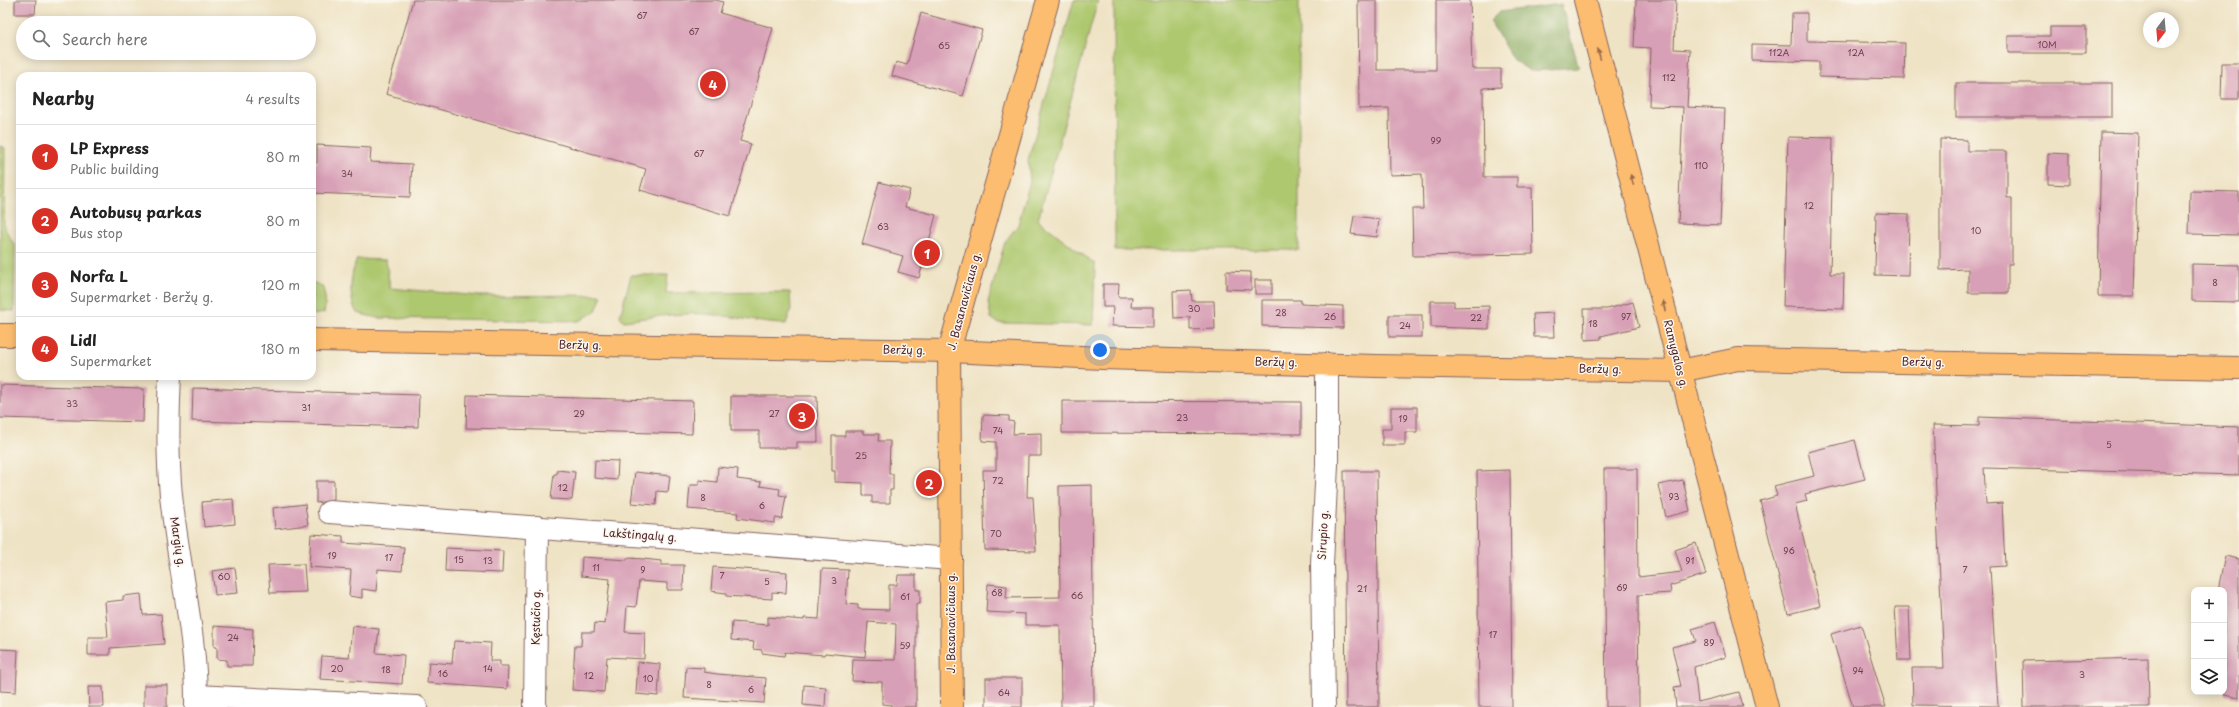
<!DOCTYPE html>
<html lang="en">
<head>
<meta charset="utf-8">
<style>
	body { margin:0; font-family:"Playpen Sans",sans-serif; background:#f6f6f6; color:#222 }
	.controls { position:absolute; right:12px; bottom:12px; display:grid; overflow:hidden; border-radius:8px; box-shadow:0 2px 10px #0003 }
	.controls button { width:36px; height:36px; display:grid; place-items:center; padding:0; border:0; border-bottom:1px solid #e0e0e0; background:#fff; color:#222; font:20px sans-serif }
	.compass { position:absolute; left:2143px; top:12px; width:36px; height:36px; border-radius:50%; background:#fff; box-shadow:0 2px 10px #0003; rotate:196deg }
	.you { position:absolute; left:1100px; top:350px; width:14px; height:14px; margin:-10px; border:3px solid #fff; border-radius:50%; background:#1a73e8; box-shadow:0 0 0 6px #1a73e833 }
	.badge { display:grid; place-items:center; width:26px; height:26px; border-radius:50%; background:#d93025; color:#fff; font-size:13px; font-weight:700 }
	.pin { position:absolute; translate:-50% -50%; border:2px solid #fff; box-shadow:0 1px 4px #0006 }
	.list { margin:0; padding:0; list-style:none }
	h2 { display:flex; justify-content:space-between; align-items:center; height:52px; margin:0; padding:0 16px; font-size:17px }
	h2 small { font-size:13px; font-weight:400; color:#767676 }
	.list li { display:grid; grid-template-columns:26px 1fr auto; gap:12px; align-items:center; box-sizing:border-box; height:64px; padding:0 16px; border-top:1px solid #e0e0e0 }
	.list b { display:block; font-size:15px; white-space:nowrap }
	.list p { margin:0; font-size:13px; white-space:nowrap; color:#767676 }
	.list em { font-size:13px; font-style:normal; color:#767676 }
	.icon { flex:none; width:22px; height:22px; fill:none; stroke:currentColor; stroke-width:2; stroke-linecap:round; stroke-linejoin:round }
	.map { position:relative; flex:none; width:2239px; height:707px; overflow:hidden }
	.search { position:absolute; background:#fff; box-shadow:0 2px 10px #0003; left:16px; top:16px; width:300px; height:44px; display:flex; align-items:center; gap:10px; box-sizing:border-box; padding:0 14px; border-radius:22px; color:#767676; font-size:15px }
	.panel { position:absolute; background:#fff; box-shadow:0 2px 10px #0003; left:16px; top:72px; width:300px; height:308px; border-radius:12px }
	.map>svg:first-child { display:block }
	.green { fill:#adc86e; stroke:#7c744c }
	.forest { fill:#8aac61; stroke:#6a6646 }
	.building { fill:#d8a0b6 }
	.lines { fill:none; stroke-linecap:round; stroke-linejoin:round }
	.minor-casing { stroke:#846461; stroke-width:24 }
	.major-casing { stroke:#846461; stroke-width:24 }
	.highway-casing { stroke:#846461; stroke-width:24 }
	.minor { stroke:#fff; stroke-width:22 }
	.major { stroke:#fcbd6f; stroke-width:22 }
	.highway { stroke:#fcbd6f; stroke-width:22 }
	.oneway { fill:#9a664a }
	.labels { text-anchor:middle; stroke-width:3; stroke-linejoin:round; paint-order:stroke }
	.number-label { font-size:9px; fill:#6e3f4e }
	.street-label { font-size:11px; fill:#4a1f2b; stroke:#fbf7ec }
</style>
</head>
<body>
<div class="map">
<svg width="2239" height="707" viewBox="0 0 2239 707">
	<rect width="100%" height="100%" fill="#fbf7ec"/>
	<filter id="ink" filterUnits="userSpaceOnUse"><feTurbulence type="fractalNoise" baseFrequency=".025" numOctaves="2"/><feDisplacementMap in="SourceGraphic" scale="8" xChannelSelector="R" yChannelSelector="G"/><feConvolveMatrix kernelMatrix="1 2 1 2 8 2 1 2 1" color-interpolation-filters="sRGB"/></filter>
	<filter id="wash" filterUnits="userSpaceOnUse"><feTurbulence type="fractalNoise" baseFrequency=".012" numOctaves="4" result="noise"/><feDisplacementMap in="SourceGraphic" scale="16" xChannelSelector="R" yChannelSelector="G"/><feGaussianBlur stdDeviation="0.9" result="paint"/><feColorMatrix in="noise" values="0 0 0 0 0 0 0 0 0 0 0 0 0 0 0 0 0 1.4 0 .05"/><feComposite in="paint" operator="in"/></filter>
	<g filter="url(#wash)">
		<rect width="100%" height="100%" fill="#efe3c5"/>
		<g class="green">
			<path d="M 1074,0 L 1098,0 L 1038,220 L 1095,264 L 1093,325 L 998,323 L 991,318 L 988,302 L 1005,242 L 1018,225 L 1030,181 L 1028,160 Z"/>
			<path d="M 1114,0 L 1299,0 L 1299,250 L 1115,250 Z"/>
			<path d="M 0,146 L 5,148 L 4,227 L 15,246 L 14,311 L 0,310 Z"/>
			<path d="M 357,259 L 386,260 L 390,288 L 480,296 L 602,295 L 596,311 L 579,321 L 377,318 L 357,313 C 348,298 350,275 357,259 Z"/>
			<path d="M 631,275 L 668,275 L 666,293 L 790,292 L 791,309 L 786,324 C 762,324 740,317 716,315 C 686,311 654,317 624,321 L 620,316 Z"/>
			<path d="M 312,282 L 322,286 C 326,296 326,303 324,313 L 312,315 Z"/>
		</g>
		<path class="forest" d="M 1561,4 L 1579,68 L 1530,71 L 1513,60 L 1490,21 L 1499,12 Z"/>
		<g id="blocks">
			<g class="building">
				<path d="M 15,0 L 36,0 L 35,14 L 15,14 Z"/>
				<path d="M 413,0 L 716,0 L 723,2 L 720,13 L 773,28 L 740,141 L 751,144 L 730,216 L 640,190 L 646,169 L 386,94 Z"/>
				<path d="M 1358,0 L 1377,0 L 1377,70 L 1436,70 L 1436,0 L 1470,0 L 1472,69 L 1501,69 L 1501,87 L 1483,88 L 1484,177 L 1517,177 L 1517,187 L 1532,187 L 1533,254 L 1413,256 L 1412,209 L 1423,209 L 1422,174 L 1390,175 L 1389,108 L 1359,109 Z"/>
				<path d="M 1636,0 L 1676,0 L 1674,49 L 1690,50 L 1687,107 L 1725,109 L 1720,225 L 1678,223 L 1683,107 L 1649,106 L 1651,48 L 1634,47 Z"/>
				<path d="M 921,13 L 982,30 L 963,96 L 892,76 L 896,62 L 907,65 Z"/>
				<path d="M 1792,13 L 1807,13 L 1807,41 L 1905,43 L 1904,79 L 1819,77 L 1819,62 L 1752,60 L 1752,44 L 1791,45 Z"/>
				<path d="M 2050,27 L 2086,27 L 2086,53 L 2008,53 L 2008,36 L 2050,36 Z"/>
				<path d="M 2222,63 L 2239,63 L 2239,99 L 2221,99 Z"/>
				<rect x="1956" y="83" width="156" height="34"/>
				<path d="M 2101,132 L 2138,133 L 2134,296 L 2098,296 Z"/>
				<path d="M 1788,137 L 1833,138 L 1830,274 L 1844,274 L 1843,309 L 1783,307 Z"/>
				<path d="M 1940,139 L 1967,140 L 1967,151 L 2007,151 L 2007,198 L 2012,198 L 2012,264 L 2008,264 L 2008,293 L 1968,293 L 1968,269 L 1940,270 Z"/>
				<path d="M 317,145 L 371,148 L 370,162 L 412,164 L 410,197 L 312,193 L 312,163 L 317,163 Z"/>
				<path d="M 2048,153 L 2069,154 L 2069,185 L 2048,184 Z"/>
				<path d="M 879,182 L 910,190 L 905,207 L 936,215 L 919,278 L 898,272 L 903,256 L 862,244 Z"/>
				<path d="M 2190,191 L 2239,192 L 2239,235 L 2189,234 Z"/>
				<path d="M 1876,213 L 1909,214 L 1908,276 L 1875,275 Z"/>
				<path d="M 1354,216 L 1379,219 L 1377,237 L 1351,234 Z"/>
				<path d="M 2192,264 L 2239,265 L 2239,302 L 2192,301 Z"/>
				<path d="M 1226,271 L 1251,272 L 1251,290 L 1226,289 Z"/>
				<rect x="1255" y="280" width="17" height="14"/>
				<path d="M 1103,284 L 1119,284 L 1118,297 L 1132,297 L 1131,307 L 1153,307 L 1153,327 L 1112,326 L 1113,307 L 1103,307 Z"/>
				<path d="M 1191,290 L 1192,301 L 1214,301 L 1215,329 L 1190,330 L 1190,317 L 1174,318 L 1173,291 Z"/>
				<path d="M 1262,300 L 1301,300 L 1301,304 L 1343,306 L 1343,328 L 1262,326 Z"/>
				<path d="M 1431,301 L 1454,301 L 1454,307 L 1489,306 L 1489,329 L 1431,327 Z"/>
				<path d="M 1633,302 L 1639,327 L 1601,336 L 1601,339 L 1585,340 L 1584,309 L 1607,309 Z"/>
				<path d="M 1553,313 L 1554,337 L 1534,337 L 1533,314 Z"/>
				<rect x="1389" y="315" width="33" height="22"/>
				<path d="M 0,385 L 144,389 L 143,422 L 0,418 Z"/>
				<path d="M 193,388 L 419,395 L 418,427 L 192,421 Z"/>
				<path d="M 467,395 L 693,401 L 692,434 L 466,428 Z"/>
				<path d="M 731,396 L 817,396 L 818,442 L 797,442 L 797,448 L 759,448 L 759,431 L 731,431 Z"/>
				<path d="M 1062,401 L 1301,402 L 1301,434 L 1062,433 Z"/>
				<path d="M 1391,407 L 1417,407 L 1417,432 L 1405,432 L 1405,445 L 1382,445 L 1382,429 L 1391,429 Z"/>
				<path d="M 983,415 L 1009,416 L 1009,421 L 1014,422 L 1013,434 L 1041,433 L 1041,456 L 1028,456 L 1027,497 L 1033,497 L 1036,551 L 985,550 L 983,470 L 996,470 L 996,442 L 982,441 Z"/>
				<path d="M 1979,417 L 2239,427 L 2239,475 L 1984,468 L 1986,504 L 2002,503 L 2005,566 L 1990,567 L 1998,706 L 1913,705 L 1912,668 L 1944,668 L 1933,425 L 1979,426 Z"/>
				<path d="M 845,431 L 863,431 L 863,434 L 879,434 L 878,441 L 890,441 L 889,474 L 893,474 L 893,490 L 890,490 L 890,503 L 872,503 L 872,496 L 863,496 L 863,483 L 835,482 L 835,471 L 832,471 L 832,436 L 845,436 Z"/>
				<path d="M 1855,440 L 1865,479 L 1805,494 L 1807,501 L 1795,504 L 1820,606 L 1788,614 L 1760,501 L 1777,496 L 1774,486 L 1814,476 L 1808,452 Z"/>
				<path d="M 595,460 L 618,461 L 617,480 L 594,478 Z"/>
				<path d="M 718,467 L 738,469 L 737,479 L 761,482 L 760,486 L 780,489 L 779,495 L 786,496 L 782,519 L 775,518 L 775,523 L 737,518 L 738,513 L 688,509 L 690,485 L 699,485 L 699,480 L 717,482 Z"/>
				<path d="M 1604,469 L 1637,469 L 1638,577 L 1682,572 L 1675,550 L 1696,543 L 1706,574 L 1670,586 L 1671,593 L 1638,595 L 1639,707 L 1606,707 Z"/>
				<path d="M 557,470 L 575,472 L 572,500 L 551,499 L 554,474 L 557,474 Z"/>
				<path d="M 1510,470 L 1512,707 L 1479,707 L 1477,471 Z"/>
				<path d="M 1344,471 L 1377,471 L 1379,707 L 1346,707 Z"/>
				<path d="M 635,472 L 670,476 L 668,492 L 657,491 L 656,505 L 631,503 Z"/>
				<path d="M 1683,480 L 1690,511 L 1666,517 L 1658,485 Z"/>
				<path d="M 316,481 L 334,481 L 334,500 L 316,503 Z"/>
				<path d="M 1092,485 L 1094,707 L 1061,707 L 1060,625 L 1025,625 L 1025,614 L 986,612 L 988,584 L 1007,586 L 1006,598 L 1060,597 L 1059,486 Z"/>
				<path d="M 233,499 L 235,524 L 204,527 L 202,502 Z"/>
				<path d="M 305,504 L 308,525 L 275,529 L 273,508 Z"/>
				<path d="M 311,534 L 343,536 L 343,543 L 404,547 L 402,571 L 378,569 L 376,591 L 362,589 L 362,598 L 349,596 L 351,570 L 309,567 Z"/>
				<path d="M 446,548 L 503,551 L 502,573 L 445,571 Z"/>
				<path d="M 2225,556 L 2239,559 L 2239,698 L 2224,695 L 2224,590 L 2218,590 Z"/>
				<path d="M 582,557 L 627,560 L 627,558 L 644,559 L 661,561 L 661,565 L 684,565 L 683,590 L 667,590 L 667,583 L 639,581 L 636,607 L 627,606 L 625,632 L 645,633 L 644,659 L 607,657 L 604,692 L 572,690 L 575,646 L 581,646 L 582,632 L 594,632 L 595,623 L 605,624 L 610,579 L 581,576 Z"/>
				<path d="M 304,564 L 306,592 L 270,593 L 268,565 Z"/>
				<path d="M 713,567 L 787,572 L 786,593 L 772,592 L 772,599 L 726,596 L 726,593 L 711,591 Z"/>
				<path d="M 235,568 L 238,593 L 215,595 L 212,571 Z"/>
				<path d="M 822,569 L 848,570 L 846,604 L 858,605 L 858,609 L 889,610 L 889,585 L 897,585 L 898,575 L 916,575 L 916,590 L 920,590 L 920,604 L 916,604 L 916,707 L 891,707 L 891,705 L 882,704 L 882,682 L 852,681 L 853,659 L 895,660 L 896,624 L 868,622 L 865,657 L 825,653 L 824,655 L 785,652 L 784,656 L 762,653 L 762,650 L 753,649 L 754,642 L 731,640 L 732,622 L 768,625 L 768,617 L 804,620 L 804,618 L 819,619 Z"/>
				<path d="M 141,594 L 143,615 L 161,614 L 164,644 L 110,648 L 110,655 L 88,655 L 88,637 L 108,637 L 105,602 L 123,600 L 123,596 Z"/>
				<path d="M 1895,607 L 1909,607 L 1911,660 L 1898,660 Z"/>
				<path d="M 1715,622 L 1726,657 L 1694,667 L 1698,702 L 1739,692 L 1743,707 L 1676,707 L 1674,687 L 1681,686 L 1672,647 L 1696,641 L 1692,629 Z"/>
				<path d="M 1861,625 L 1880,688 L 1886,707 L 1853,707 L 1831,634 Z"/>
				<path d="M 214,626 L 253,629 L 252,666 L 227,666 L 227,660 L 217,659 L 217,647 L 214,647 Z"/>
				<path d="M 352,626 L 379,629 L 376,653 L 404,655 L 402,684 L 320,679 L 322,656 L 349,658 Z"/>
				<path d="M 454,641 L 491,643 L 490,661 L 500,661 L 500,666 L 508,666 L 507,689 L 427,683 L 429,662 L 452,664 Z"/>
				<path d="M 0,649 L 18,650 L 16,692 L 0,691 Z"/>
				<path d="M 2148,658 L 2149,707 L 2024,707 L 2023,661 Z"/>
				<path d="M 638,662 L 660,664 L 658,696 L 636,694 Z"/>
				<path d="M 686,667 L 704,668 L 704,672 L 717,674 L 766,678 L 764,703 L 684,698 Z"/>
				<rect x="986" y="678" width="36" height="29"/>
				<rect x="144" y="685" width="23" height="22"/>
				<path d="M 804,685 L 826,687 L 825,707 L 803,705 Z"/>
				<path d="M 88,687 L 103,687 L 104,707 L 89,707 Z"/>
			</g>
		</g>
	</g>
	<g filter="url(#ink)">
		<use href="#blocks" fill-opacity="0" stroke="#846461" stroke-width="1"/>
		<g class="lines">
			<defs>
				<g id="minor">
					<path d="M 170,376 C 168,416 167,455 171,495 C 178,566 197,635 196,707"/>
					<path d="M 329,512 L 951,559"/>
					<path d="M 196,696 L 416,707"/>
					<path d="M 535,707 L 537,527"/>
					<path d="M 1324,707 L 1322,564 L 1327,465 L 1327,364"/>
				</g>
				<g id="major">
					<path d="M 1585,0 L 1767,707"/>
					<path d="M 0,335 L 20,335"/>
					<path d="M 312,340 L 949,351 L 1102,358 L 1376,366 L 1680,371 L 1738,359 L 2239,368"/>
				</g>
				<path id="highway" d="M 952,707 L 949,351 L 1048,0"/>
			</defs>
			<use href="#minor" class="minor-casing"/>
			<use href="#major" class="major-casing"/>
			<use href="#highway" class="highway-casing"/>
			<use href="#minor" class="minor"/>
			<use href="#major" class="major"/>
			<use href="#highway" class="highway"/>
		</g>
		<defs><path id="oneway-solid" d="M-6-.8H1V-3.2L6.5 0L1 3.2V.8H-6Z"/></defs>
		<g class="oneway">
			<use href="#oneway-solid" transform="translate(1599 54) rotate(-105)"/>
			<use href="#oneway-solid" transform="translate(1632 180) rotate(-105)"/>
			<use href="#oneway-solid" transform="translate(1664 306) rotate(-104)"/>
		</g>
	</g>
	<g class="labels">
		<g class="number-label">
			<text x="642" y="19">67</text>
			<text x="694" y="35">67</text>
			<text x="2047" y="48">10M</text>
			<text x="944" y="49">65</text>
			<text x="1779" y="56">112A</text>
			<text x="1856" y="56">12A</text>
			<text x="1669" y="81">112</text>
			<text x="1436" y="144">99</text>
			<text x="699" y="157">67</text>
			<text x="1701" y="169">110</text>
			<text x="347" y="177">34</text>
			<text x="1809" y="209">12</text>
			<text x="883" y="230">63</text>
			<text x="1976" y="234">10</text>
			<text x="2215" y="286">8</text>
			<text x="1194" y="312">30</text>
			<text x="1281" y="316">28</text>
			<text x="1330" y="320">26</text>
			<text x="1626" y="320">97</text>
			<text x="1476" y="321">22</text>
			<text x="1593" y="327">18</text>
			<text x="1405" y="329">24</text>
			<text x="72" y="407">33</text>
			<text x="306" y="411">31</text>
			<text x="579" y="417">29</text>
			<text x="774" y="417">27</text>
			<text x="1182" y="421">23</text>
			<text x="1403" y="422">19</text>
			<text x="998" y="434">74</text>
			<text x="2109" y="448">5</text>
			<text x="861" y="459">25</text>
			<text x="998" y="484">72</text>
			<text x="563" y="491">12</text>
			<text x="1674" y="500">93</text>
			<text x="703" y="501">8</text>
			<text x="762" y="509">6</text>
			<text x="996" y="537">70</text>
			<text x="1789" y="554">96</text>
			<text x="332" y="559">19</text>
			<text x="389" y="561">17</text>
			<text x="459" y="563">15</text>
			<text x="488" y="564">13</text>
			<text x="1690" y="564">91</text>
			<text x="596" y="571">11</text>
			<text x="643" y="573">9</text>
			<text x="1965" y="573">7</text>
			<text x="722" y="579">7</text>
			<text x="224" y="580">60</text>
			<text x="834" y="584">3</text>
			<text x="767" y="585">5</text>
			<text x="1622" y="591">69</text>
			<text x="1362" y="592">21</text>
			<text x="997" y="596">68</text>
			<text x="1077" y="599">66</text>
			<text x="905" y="600">61</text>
			<text x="1493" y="638">17</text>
			<text x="233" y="641">24</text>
			<text x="1709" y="646">89</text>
			<text x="905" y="649">59</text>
			<text x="337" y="672">20</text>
			<text x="488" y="672">14</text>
			<text x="386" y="673">18</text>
			<text x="1858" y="674">94</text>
			<text x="443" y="677">16</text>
			<text x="2082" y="678">3</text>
			<text x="589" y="679">12</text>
			<text x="648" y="682">10</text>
			<text x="709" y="688">8</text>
			<text x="751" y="693">6</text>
			<text x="1004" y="696">64</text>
		</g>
		<g class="street-label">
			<text transform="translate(964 301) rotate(-75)" y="4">J. Basanavičiaus g.</text>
			<text transform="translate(580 345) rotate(1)" y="4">Beržų g.</text>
			<text transform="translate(904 350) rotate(1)" y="4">Beržų g.</text>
			<text transform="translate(1676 354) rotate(76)" y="4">Ramygalos g.</text>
			<text transform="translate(1276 362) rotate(1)" y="4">Beržų g.</text>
			<text transform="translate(1923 362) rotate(1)" y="4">Beržų g.</text>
			<text transform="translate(1600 369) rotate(1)" y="4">Beržų g.</text>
			<text transform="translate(640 535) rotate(4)" y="4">Lakštingalų g.</text>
			<text transform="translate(1323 535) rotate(-87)" y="4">Sirupio g.</text>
			<text transform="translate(178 542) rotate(81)" y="4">Margių g.</text>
			<text transform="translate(536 617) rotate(-89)" y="4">Kęstučio g.</text>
			<text transform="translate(951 623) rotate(-90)" y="4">J. Basanavičiaus g.</text>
		</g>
	</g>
</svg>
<div class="controls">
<button>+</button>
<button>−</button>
<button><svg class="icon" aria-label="layers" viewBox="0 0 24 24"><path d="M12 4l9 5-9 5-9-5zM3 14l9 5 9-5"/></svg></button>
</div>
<svg class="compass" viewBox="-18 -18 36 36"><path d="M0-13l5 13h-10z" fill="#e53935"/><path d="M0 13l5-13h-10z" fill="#767676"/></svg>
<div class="you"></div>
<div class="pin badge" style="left:927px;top:253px">1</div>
<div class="pin badge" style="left:929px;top:483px">2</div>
<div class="pin badge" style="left:802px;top:416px">3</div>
<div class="pin badge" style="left:713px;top:84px">4</div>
<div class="search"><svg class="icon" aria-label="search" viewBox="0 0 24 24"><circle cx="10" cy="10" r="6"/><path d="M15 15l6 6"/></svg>Search here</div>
<section class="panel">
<h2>Nearby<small>4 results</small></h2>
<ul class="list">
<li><span class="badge">1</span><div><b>LP Express</b><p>Public building</p></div><em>80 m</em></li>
<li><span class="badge">2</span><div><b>Autobusų parkas</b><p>Bus stop</p></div><em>80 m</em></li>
<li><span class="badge">3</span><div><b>Norfa L</b><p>Supermarket · Beržų g.</p></div><em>120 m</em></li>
<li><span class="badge">4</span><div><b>Lidl</b><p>Supermarket</p></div><em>180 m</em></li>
</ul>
</section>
</div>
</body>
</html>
